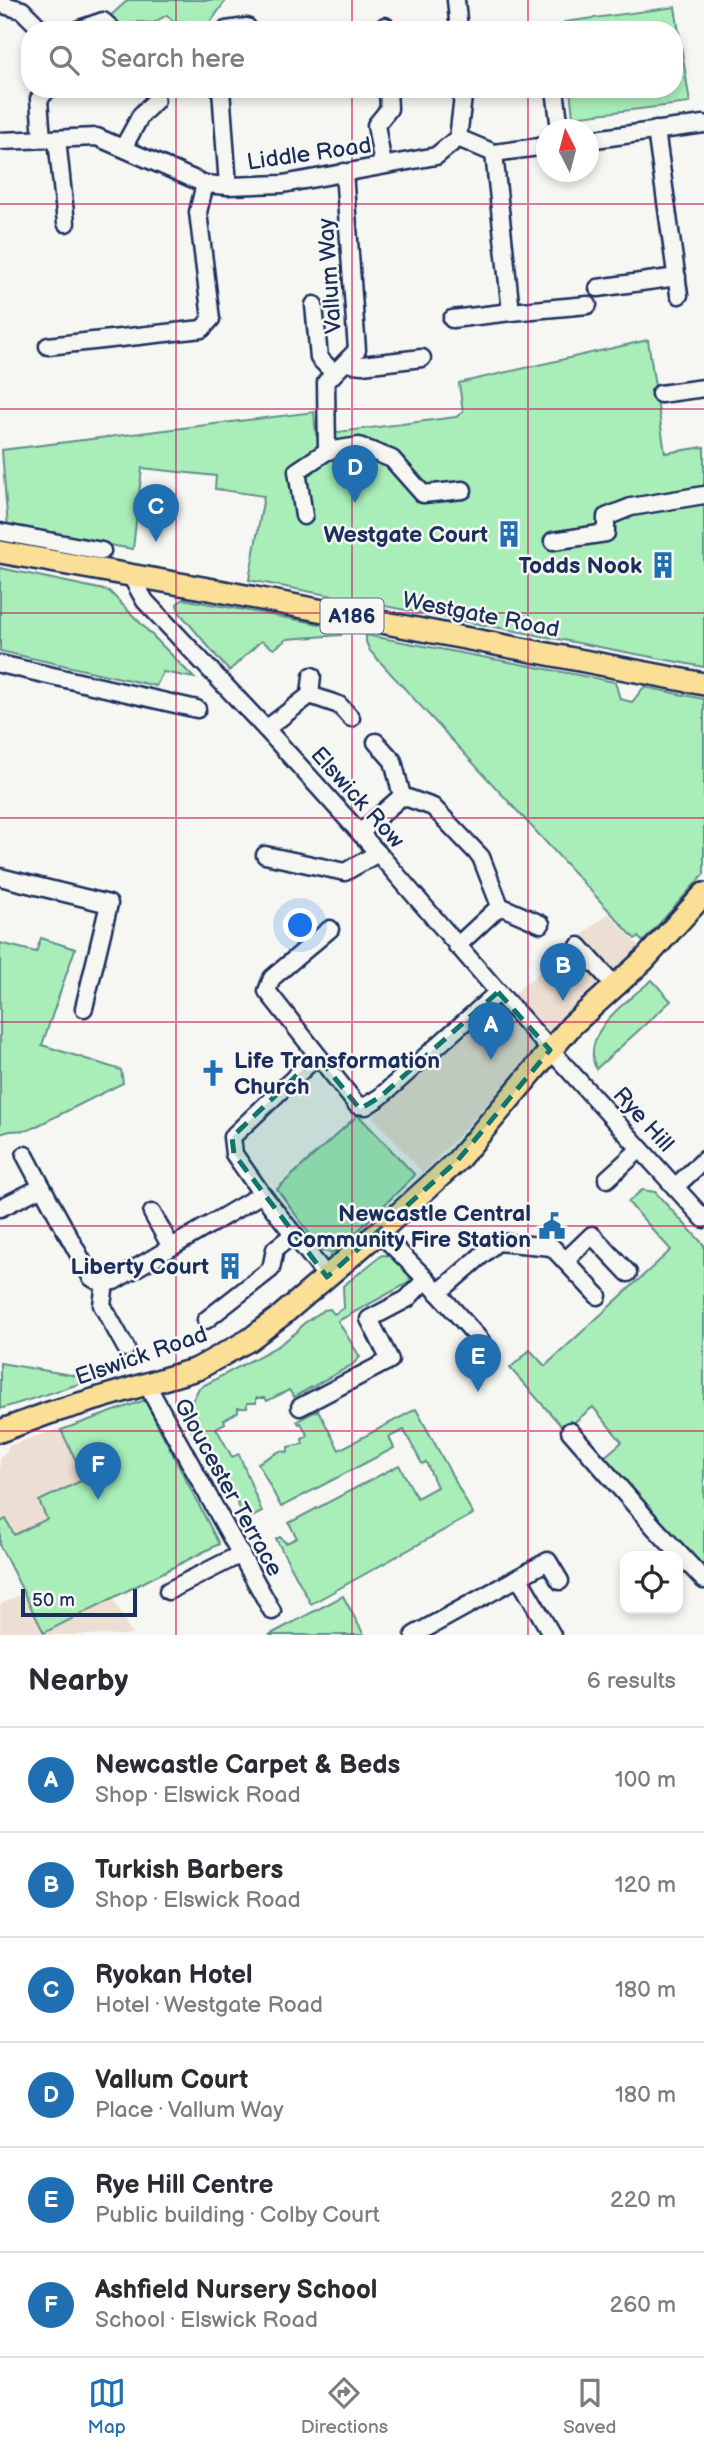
<!DOCTYPE html>
<html lang="en">
<head>
<meta charset="utf-8">
<style>
	body { margin:0; font-family:"Balsamiq Sans",sans-serif; background:#f2f2f3; color:#2b2b33 }
	.controls { position:absolute; right:21px; bottom:21px; display:grid; overflow:hidden; border-radius:14px; box-shadow:0 4px 10px #0003 }
	.controls button { width:63px; height:63px; display:grid; place-items:center; padding:0; border:0; border-bottom:2px solid #e1e1e2; background:#fff; color:#2b2b33; font:35px sans-serif }
	.compass { position:absolute; left:536px; top:119px; width:63px; height:63px; border-radius:50%; background:#fff; box-shadow:0 4px 10px #0003; rotate:354deg }
	.scale { position:absolute; left:21px; bottom:18px; width:116px; box-sizing:border-box; padding-left:7px; border:4px solid #1b2f5e; border-top:0; font-size:19px; line-height:24px; white-space:nowrap; color:#1b2f5e; -webkit-text-stroke:5px #f6f6f2; paint-order:stroke }
	.you { position:absolute; left:301px; top:926px; width:24px; height:24px; margin:-18px; border:5px solid #fff; border-radius:50%; background:#1a73e8; box-shadow:0 0 0 10px #1a73e833 }
	.badge { display:grid; place-items:center; width:46px; height:46px; border-radius:50%; background:#1f6fb2; color:#fff; font-size:23px; font-weight:700 }
	.pin { position:absolute; translate:-50% -58px; filter:drop-shadow(0 2px 4px #0008) }
	.pin::after { content:''; position:absolute; top:37px; width:24px; height:21px; background:inherit; clip-path:polygon(0 0,100% 0,50% 100%) }
	.list { margin:0; padding:0; list-style:none }
	h2 { display:flex; justify-content:space-between; align-items:center; height:91px; margin:0; padding:0 28px; font-size:30px }
	h2 small { font-size:23px; font-weight:400; color:#7c7c81 }
	.list li { display:grid; grid-template-columns:46px 1fr auto; gap:21px; align-items:center; box-sizing:border-box; height:105px; padding:0 28px; border-top:2px solid #e1e1e2 }
	.list b { display:block; font-size:26px; white-space:nowrap }
	.list p { margin:0; font-size:23px; white-space:nowrap; color:#7c7c81 }
	.list em { font-size:23px; font-style:normal; color:#7c7c81 }
	.icon { flex:none; width:38px; height:38px; fill:none; stroke:currentColor; stroke-width:2; stroke-linecap:round; stroke-linejoin:round }
	.map { position:relative; flex:none; width:704px; height:1635px; overflow:hidden }
	.search { position:absolute; background:#fff; box-shadow:0 4px 10px #0003; left:21px; right:21px; top:21px; height:77px; display:flex; align-items:center; gap:18px; box-sizing:border-box; padding:0 24px; border-radius:28px; color:#7c7c81; font-size:26px }
	.sheet { height:721px; background:#fff }
	nav { display:flex; justify-content:space-around; align-items:center; box-sizing:border-box; height:98px; border-top:2px solid #e1e1e2; background:#fff; font-size:19px; color:#7c7c81 }
	nav a { display:grid; justify-items:center; gap:4px }
	nav .on { color:#1f6fb2 }
	.map>svg:first-child { display:block }
	.built { fill:#edded3 }
	.green { fill:#a9eeb9; stroke:#628e8c; stroke-width:2 }
	.lines { fill:none; stroke-linecap:round; stroke-linejoin:round }
	.minor-casing { stroke:#1b2f5e; stroke-width:21 }
	.major-casing { stroke:#1b2f5e; stroke-width:26 }
	.minor { stroke:#f6f6f2; stroke-width:16 }
	.major { stroke:#fbdf96; stroke-width:21 }
	.marked { fill:#0f766e; fill-opacity:0.2; stroke:#0f766e; stroke-width:5; stroke-dasharray:14 9; stroke-linejoin:round }
	.grid { fill:none; stroke:#c2185b; stroke-width:2; stroke-opacity:0.55 }
	.labels { text-anchor:middle; stroke-width:5; stroke-linejoin:round; paint-order:stroke }
	.shield { fill:#f6f6f2; stroke:#5d6b8a; stroke-width:2 }
	.shield-label { font-size:21px; font-weight:bold; fill:#1b2f5e }
	.street-label { font-size:23px; fill:#1b2f5e; stroke:#f6f6f2 }
	.poi-label { font-size:23px; font-weight:bold; fill:#1b2f5e; stroke:#f6f6f2; text-anchor:end }
</style>
</head>
<body>
<div class="map">
<svg width="704" height="1635" viewBox="0 0 704 1635">
	<rect width="100%" height="100%" fill="#f6f6f2"/>
	<filter id="ink" filterUnits="userSpaceOnUse"><feTurbulence type="fractalNoise" baseFrequency=".0143" numOctaves="2"/><feDisplacementMap in="SourceGraphic" scale="14" xChannelSelector="R" yChannelSelector="G"/><feConvolveMatrix kernelMatrix="1 2 1 2 8 2 1 2 1" color-interpolation-filters="sRGB"/></filter>
	<g filter="url(#ink)">
		<g class="built">
			<path d="M 608,913 L 640,947 L 529,1059 L 423,1173 L 372,1116 Z"/>
			<path d="M 145,1400 L 219,1544 L 113,1598 L 132,1635 L 0,1635 L 0,1605 L 23,1593 L 0,1546 L 0,1457 L 7,1451 L 8,1446 Z"/>
		</g>
		<g class="green">
			<path d="M 128,0 L 226,0 L 205,30 L 182,30 L 167,15 L 153,23 L 138,22 L 133,30 L 120,30 L 109,17 Z"/>
			<path d="M 675,7 L 690,103 L 573,117 L 570,89 L 674,89 L 674,30 L 564,30 L 564,22 Z"/>
			<path d="M 648,340 L 665,453 L 704,447 L 704,667 L 249,580 L 264,496 L 215,489 L 216,476 L 142,468 L 133,549 L 8,528 L 2,450 L 314,412 L 316,435 L 456,417 L 463,412 L 459,383 Z"/>
			<path d="M 0,568 L 109,591 L 194,678 L 163,672 L 156,686 L 0,651 Z"/>
			<path d="M 183,599 L 342,628 L 341,635 L 287,639 L 274,649 L 261,641 L 229,671 L 180,613 L 177,604 Z"/>
			<path d="M 366,635 L 615,682 L 620,699 L 632,702 L 644,687 L 704,699 L 704,874 L 643,942 L 638,937 L 635,939 L 370,651 L 366,642 Z"/>
			<path d="M 41,938 L 75,949 L 42,1045 L 121,1070 L 123,1083 L 29,1130 L 10,1131 L 0,1134 L 0,943 L 36,952 Z"/>
			<path d="M 652,980 L 671,1001 L 596,1069 C 580,1032 627,1001 652,980 Z"/>
			<path d="M 358,1115 L 415,1175 L 337,1251 L 330,1253 L 321,1250 L 277,1189 Z"/>
			<path d="M 642,1190 L 655,1192 L 704,1245 L 704,1571 L 603,1458 L 622,1442 L 593,1407 L 565,1430 L 510,1368 L 530,1350 L 545,1366 L 671,1250 L 628,1202 Z"/>
			<path d="M 382,1255 L 393,1256 L 409,1273 L 410,1282 L 338,1321 L 360,1357 L 352,1365 L 294,1397 L 289,1390 L 267,1401 L 265,1398 L 256,1398 L 256,1403 L 247,1403 L 247,1408 L 238,1408 L 238,1412 L 224,1420 L 225,1423 L 216,1428 L 232,1457 L 239,1454 L 262,1512 L 246,1520 L 226,1482 L 219,1480 L 184,1417 L 199,1388 L 278,1346 L 298,1331 L 303,1324 L 324,1310 L 330,1309 L 334,1314 L 344,1308 L 343,1286 Z"/>
			<path d="M 0,1363 L 95,1379 L 0,1409 Z"/>
			<path d="M 145,1400 L 219,1544 L 44,1633 L 0,1546 L 0,1522 L 6,1519 L 14,1535 L 47,1519 L 39,1501 L 85,1479 L 61,1430 Z"/>
			<path d="M 416,1409 L 473,1514 L 311,1604 L 276,1539 L 280,1537 L 286,1543 L 297,1538 L 289,1523 L 399,1465 L 417,1498 L 437,1487 L 426,1462 L 422,1464 L 404,1430 L 389,1437 L 394,1448 L 281,1507 L 258,1463 L 280,1451 L 288,1452 L 288,1447 L 303,1444 L 302,1439 L 308,1436 L 301,1423 L 299,1424 L 297,1421 L 318,1410 L 339,1450 Z"/>
			<path d="M 343,1596 L 364,1635 L 269,1635 Z"/>
		</g>
		<g class="lines">
			<defs>
				<g id="minor">
					<path d="M 456,0 L 459,30"/>
					<path d="M 0,4 L 22,10 L 42,30"/>
					<path d="M 385,26 L 385,30"/>
					<path d="M 77,30 L 103,21 L 113,30"/>
					<path d="M 226,30 L 247,27"/>
					<path d="M 221,89 L 228,186"/>
					<path d="M 555,89 L 560,130"/>
					<path d="M 656,130 L 679,295"/>
					<path d="M 458,138 L 494,153 L 546,146"/>
					<path d="M 458,138 L 464,89"/>
					<path d="M 42,139 L 39,99 L 48,89"/>
					<path d="M 57,139 L 66,223"/>
					<path d="M 588,140 L 704,124"/>
					<path d="M 0,141 L 97,137 L 205,184 L 228,186 L 283,184 L 436,156 L 458,138"/>
					<path d="M 123,148 L 141,115 L 156,100"/>
					<path d="M 494,153 L 511,312 L 588,305"/>
					<path d="M 383,165 L 376,125 L 389,109 L 388,89"/>
					<path d="M 598,288 L 677,277"/>
					<path d="M 314,305 L 319,358 L 333,372"/>
					<path d="M 452,319 L 511,312"/>
					<path d="M 48,346 L 202,329 L 211,319 L 198,212 L 205,184"/>
					<path d="M 345,363 L 362,365 L 422,358"/>
					<path d="M 660,394 L 704,388"/>
					<path d="M 327,451 L 359,446 L 392,459 L 423,494 L 463,490"/>
					<path d="M 304,516 L 297,471 L 327,451 L 326,382 L 357,350 L 344,172"/>
					<path d="M 0,532 L 102,551"/>
					<path d="M 553,541 L 606,533 L 606,517 L 631,507 L 704,495"/>
					<path d="M 131,576 L 145,601 L 266,729 L 378,853 L 498,992 L 704,1219"/>
					<path d="M 0,664 L 197,709"/>
					<path d="M 310,695 L 312,676"/>
					<path d="M 266,729 L 310,695 L 339,705 L 351,718"/>
					<path d="M 376,742 L 393,761 L 402,796"/>
					<path d="M 360,833 L 402,796 L 433,807 L 481,857 L 500,906"/>
					<path d="M 265,855 L 345,872 L 378,853"/>
					<path d="M 0,877 L 109,904 L 84,1008"/>
					<path d="M 330,929 L 272,978 L 267,991 L 357,1105 L 366,1106 L 380,1097 L 498,992"/>
					<path d="M 457,946 L 500,906 L 541,924"/>
					<path d="M 579,946 L 615,986"/>
					<path d="M 25,1155 L 42,1187"/>
					<path d="M 607,1179 L 640,1149"/>
					<path d="M 675,1187 L 704,1160"/>
					<path d="M 262,1194 L 234,1154 L 232,1137 L 317,1056"/>
					<path d="M 0,1208 L 42,1187 L 91,1277 C 99,1283 105,1283 114,1281 L 262,1194 L 327,1277"/>
					<path d="M 152,1213 L 171,1247"/>
					<path d="M 379,1232 L 426,1279 L 481,1341"/>
					<path d="M 565,1261 L 592,1235 L 628,1273"/>
					<path d="M 105,1283 L 102,1305 L 126,1348"/>
					<path d="M 438,1293 L 497,1242 L 552,1247 L 598,1296"/>
					<path d="M 206,1320 L 271,1269 L 275,1249 L 294,1234"/>
					<path d="M 147,1385 L 272,1611"/>
					<path d="M 300,1407 L 390,1360 L 369,1319 L 407,1299 L 426,1279"/>
					<path d="M 570,1431 L 655,1528 L 704,1580"/>
					<path d="M 519,1578 L 552,1635"/>
					<path d="M 168,1591 L 241,1554"/>
					<path d="M 414,1635 L 548,1561 L 560,1581"/>
				</g>
				<g id="major">
					<path d="M 0,552 L 214,590 L 704,684"/>
					<path d="M 0,1431 L 49,1413 L 197,1369 L 249,1340 L 282,1315 L 379,1232 L 458,1160 L 572,1025 L 644,960 L 704,894"/>
				</g>
			</defs>
			<use href="#minor" class="minor-casing"/>
			<use href="#major" class="major-casing"/>
			<use href="#minor" class="minor"/>
			<use href="#major" class="major"/>
		</g>
	</g>
	<path class="marked" d="M 498,992 L 550,1050 L 458,1160 L 327,1277 L 234,1154 L 232,1137 L 317,1056 L 360,1109 L 380,1097 Z"/>
	<path class="grid" d="M 176,0 L 176,30M 352,0 L 352,30M 528,0 L 528,30M 176,89 L 176,1635M 352,89 L 352,1635M 528,89 L 528,1635M 0,204 L 704,204M 0,409 L 704,409M 0,613 L 704,613M 0,818 L 704,818M 0,1022 L 704,1022M 0,1226 L 704,1226M 0,1431 L 704,1431"/>
	<defs>
		<symbol id="building-bare" viewBox="-9 -9 18 18"><path d="M-4-6H4V6H1V3H-1V6H-4ZM-2.5-4.3h1.7v1.8h-1.7ZM.8-4.3h1.7v1.8H.8ZM-2.5-1h1.7V.8h-1.7ZM.8-1h1.7V.8H.8Z" fill="#1f6fb2" stroke="#f6f6f2" stroke-width="2.5" paint-order="stroke"/></symbol>
		<symbol id="church-bare" viewBox="-9 -9 18 18"><path d="M-1.2-6h2.4v3.5h3.3v2.4h-3.3V6h-2.4V-.1h-3.3v-2.4h3.3Z" fill="#1f6fb2" stroke="#f6f6f2" stroke-width="2.5" paint-order="stroke"/></symbol>
		<symbol id="civic-bare" viewBox="-9 -9 18 18"><path d="M-.6-6.5H3V-4.5H.6V-3L4-1V1h2V6H-6V1h2V-1L-.6-3ZM-1.2 2.5V6h2.4V2.5Z" fill="#1f6fb2" stroke="#f6f6f2" stroke-width="2.5" paint-order="stroke"/></symbol>
	</defs>
	<g fill-rule="evenodd">
		<use href="#building-bare" x="490" y="515" width="38" height="38"/>
		<use href="#building-bare" x="644" y="546" width="38" height="38"/>
		<use href="#church-bare" x="194" y="1054" width="38" height="38"/>
		<use href="#civic-bare" x="533" y="1207" width="38" height="38"/>
		<use href="#building-bare" x="211" y="1247" width="38" height="38"/>
	</g>
	<g class="labels">
		<rect class="shield" x="320.5" y="598.5" width="63" height="35" rx="5"/>
		<g class="shield-label">
			<text x="352" y="623">A186</text>
		</g>
		<g class="street-label">
			<text transform="translate(309 153) rotate(-8)" y="8">Liddle Road</text>
			<text transform="translate(329 276) rotate(-94)" y="8">Vallum Way</text>
			<text transform="translate(481 614) rotate(11)" y="8">Westgate Road</text>
			<text transform="translate(358 797) rotate(48)" y="8">Elswick Row</text>
			<text transform="translate(644 1119) rotate(48)" y="8">Rye Hill</text>
			<text transform="translate(141 1355) rotate(-19)" y="8">Elswick Road</text>
			<text transform="translate(229 1487) rotate(61)" y="8">Gloucester Terrace</text>
		</g>
		<g class="poi-label">
			<text x="488" y="542">Westgate Court</text>
			<text x="642" y="573">Todds Nook</text>
			<text x="234" y="1068" text-anchor="start">Life Transformation<tspan x="234" dy="26">Church</tspan></text>
			<text x="531" y="1221">Newcastle Central<tspan x="531" dy="26">Community Fire Station</tspan></text>
			<text x="209" y="1274">Liberty Court</text>
		</g>
	</g>
</svg>
<div class="controls">
<button><svg class="icon" aria-label="locate" viewBox="0 0 24 24"><circle cx="12" cy="12" r="6"/><path d="M12 2v4M12 18v4M2 12h4M18 12h4"/></svg></button>
</div>
<svg class="compass" viewBox="-18 -18 36 36"><path d="M0-13l5 13h-10z" fill="#e53935"/><path d="M0 13l5-13h-10z" fill="#7c7c81"/></svg>
<div class="scale">50 m</div>
<div class="you"></div>
<div class="pin badge" style="left:491px;top:1060px">A</div>
<div class="pin badge" style="left:563px;top:1001px">B</div>
<div class="pin badge" style="left:156px;top:542px">C</div>
<div class="pin badge" style="left:355px;top:503px">D</div>
<div class="pin badge" style="left:478px;top:1392px">E</div>
<div class="pin badge" style="left:98px;top:1500px">F</div>
<div class="search"><svg class="icon" aria-label="search" viewBox="0 0 24 24"><circle cx="10" cy="10" r="6"/><path d="M15 15l6 6"/></svg>Search here</div>
</div>
<section class="sheet">
<h2>Nearby<small>6 results</small></h2>
<ul class="list">
<li><span class="badge">A</span><div><b>Newcastle Carpet &amp; Beds</b><p>Shop · Elswick Road</p></div><em>100 m</em></li>
<li><span class="badge">B</span><div><b>Turkish Barbers</b><p>Shop · Elswick Road</p></div><em>120 m</em></li>
<li><span class="badge">C</span><div><b>Ryokan Hotel</b><p>Hotel · Westgate Road</p></div><em>180 m</em></li>
<li><span class="badge">D</span><div><b>Vallum Court</b><p>Place · Vallum Way</p></div><em>180 m</em></li>
<li><span class="badge">E</span><div><b>Rye Hill Centre</b><p>Public building · Colby Court</p></div><em>220 m</em></li>
<li><span class="badge">F</span><div><b>Ashfield Nursery School</b><p>School · Elswick Road</p></div><em>260 m</em></li>
</ul>
</section>
<nav>
<a class="on"><svg class="icon" aria-label="map" viewBox="0 0 24 24"><path d="M3 6l6-2 6 2 6-2v14l-6 2-6-2-6 2zM9 4v14M15 6v14"/></svg>Map</a>
<a><svg class="icon" aria-label="directions" viewBox="0 0 24 24"><path d="M12 3l9 9-9 9-9-9zM9 14v-3h6M13 9l2 2-2 2"/></svg>Directions</a>
<a><svg class="icon" aria-label="saved" viewBox="0 0 24 24"><path d="M7 4h10v16l-5-4-5 4z"/></svg>Saved</a>
</nav>
</body>
</html>
